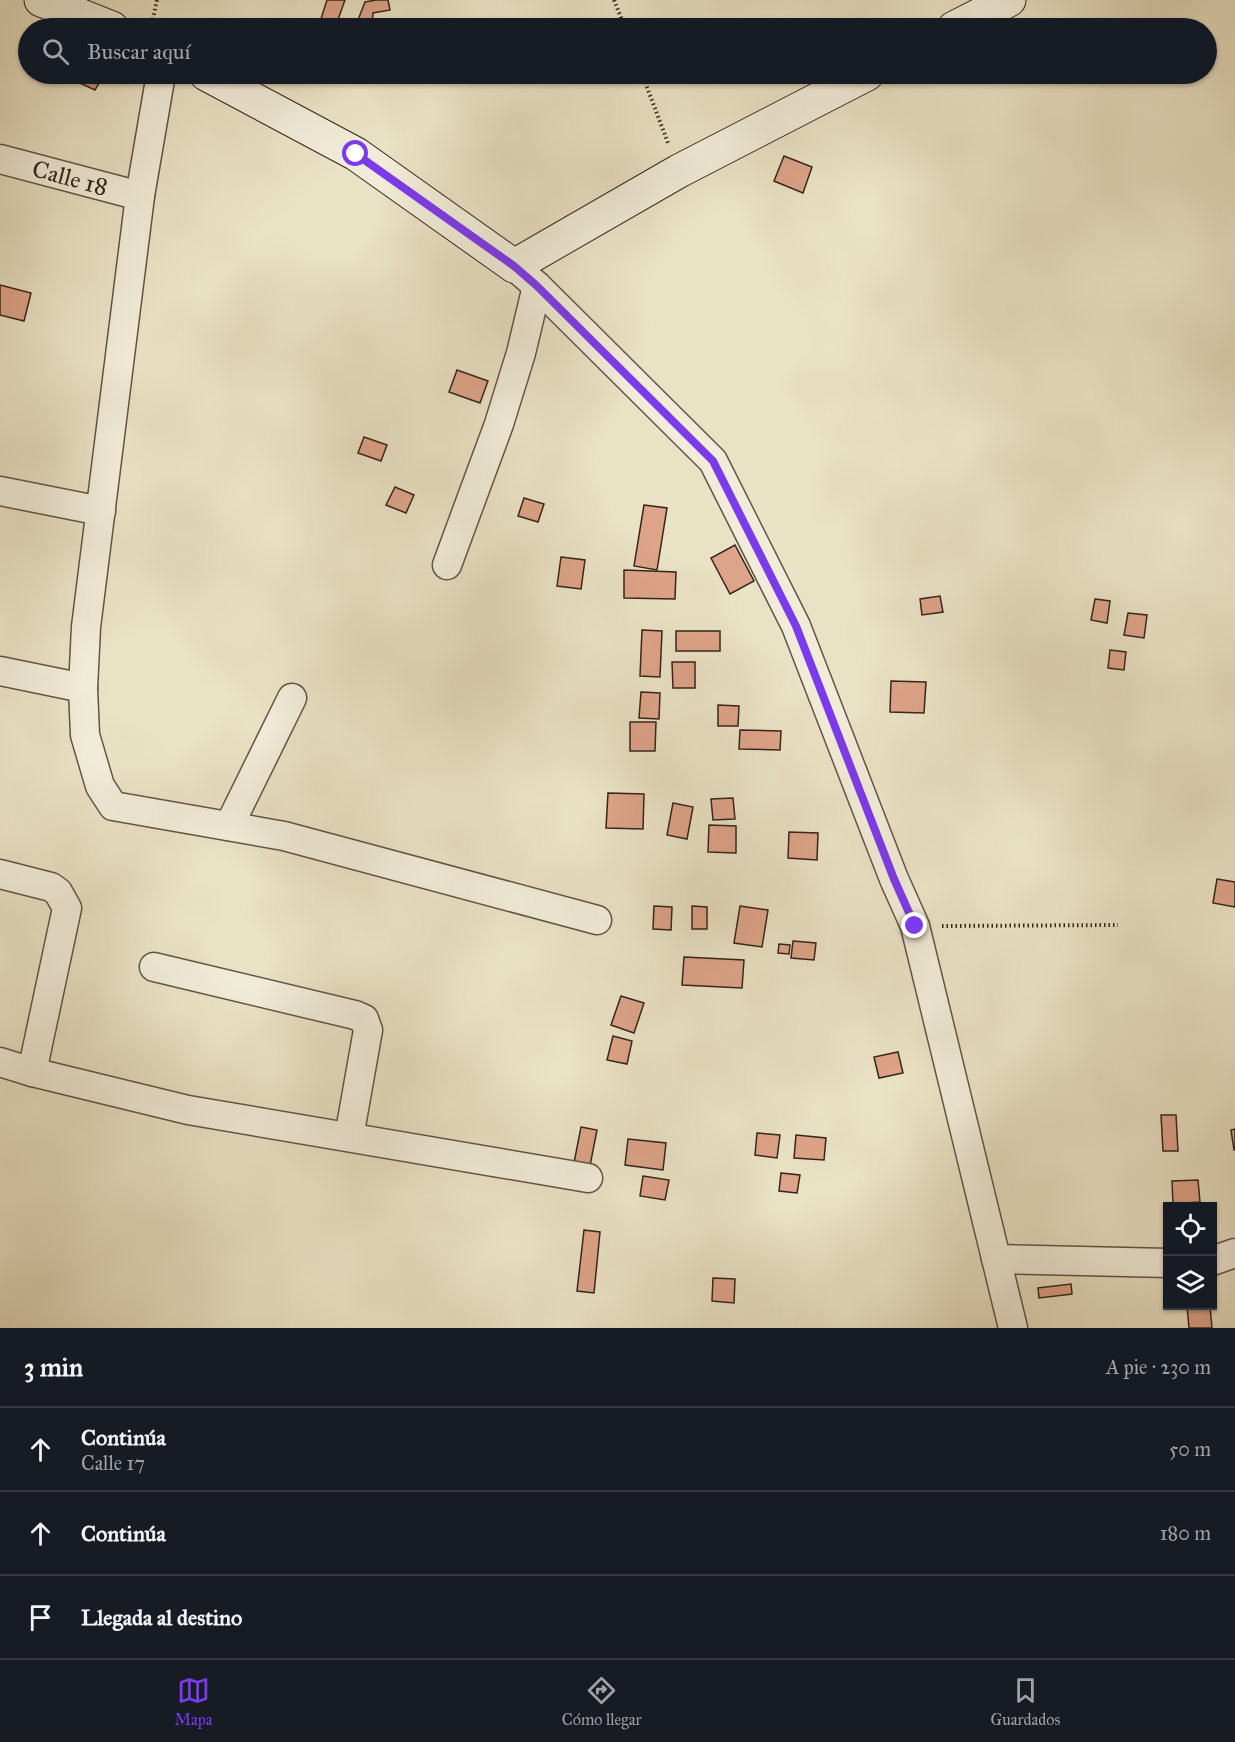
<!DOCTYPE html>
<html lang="es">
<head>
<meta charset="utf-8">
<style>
	body { margin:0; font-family:"IM FELL Great Primer",serif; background:#20242c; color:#f1f3f6 }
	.controls { position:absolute; right:18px; bottom:18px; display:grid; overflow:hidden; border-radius:0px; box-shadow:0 2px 4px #0004 }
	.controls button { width:54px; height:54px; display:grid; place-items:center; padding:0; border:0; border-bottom:2px solid #363941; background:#171b24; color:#f1f3f6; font:30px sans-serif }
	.stop { position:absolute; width:18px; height:18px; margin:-14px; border:4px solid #7c3aed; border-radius:50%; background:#fff }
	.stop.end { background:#7c3aed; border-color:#fff; box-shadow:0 2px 6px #0008 }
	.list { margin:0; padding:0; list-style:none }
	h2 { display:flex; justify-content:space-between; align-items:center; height:78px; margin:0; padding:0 24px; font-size:26px }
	h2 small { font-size:20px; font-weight:400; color:#9ea1a6 }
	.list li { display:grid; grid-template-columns:39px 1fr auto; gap:18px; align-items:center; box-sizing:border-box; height:84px; padding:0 24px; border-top:2px solid #363941 }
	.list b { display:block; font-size:22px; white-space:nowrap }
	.list p { margin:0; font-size:20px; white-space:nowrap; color:#9ea1a6 }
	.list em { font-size:20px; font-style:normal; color:#9ea1a6 }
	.icon { flex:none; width:33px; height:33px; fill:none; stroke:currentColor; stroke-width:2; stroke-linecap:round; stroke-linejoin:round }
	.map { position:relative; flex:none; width:1235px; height:1328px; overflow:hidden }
	.search { position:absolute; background:#171b24; box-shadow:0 2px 4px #0004; left:18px; right:18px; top:18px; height:66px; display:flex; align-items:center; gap:15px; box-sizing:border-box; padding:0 21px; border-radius:33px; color:#9ea1a6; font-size:22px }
	.sheet { height:330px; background:#171b24 }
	nav { display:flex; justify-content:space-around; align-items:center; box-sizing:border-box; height:84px; border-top:2px solid #363941; background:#171b24; font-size:16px; color:#9ea1a6 }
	nav a { display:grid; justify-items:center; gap:3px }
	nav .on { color:#7c3aed }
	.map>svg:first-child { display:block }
	.building { fill:#dea489; stroke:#34251c; stroke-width:1.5 }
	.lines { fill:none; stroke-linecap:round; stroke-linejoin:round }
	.street-casing { stroke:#625446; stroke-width:31 }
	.secondary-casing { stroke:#34251c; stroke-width:35 }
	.path { stroke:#34251c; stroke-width:4; stroke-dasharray:1.5 3; stroke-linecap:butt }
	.street { stroke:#f1ecd9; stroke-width:28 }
	.secondary { stroke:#f1ecd9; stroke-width:33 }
	.route { stroke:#7c3aed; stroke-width:8 }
	.labels { text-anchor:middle; stroke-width:4.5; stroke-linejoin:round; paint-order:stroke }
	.street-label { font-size:24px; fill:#34251c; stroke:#f1ecd9 }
</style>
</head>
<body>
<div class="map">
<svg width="1235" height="1328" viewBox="0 0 1235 1328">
	<rect width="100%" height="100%" fill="#eae2c5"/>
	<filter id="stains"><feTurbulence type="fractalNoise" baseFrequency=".00333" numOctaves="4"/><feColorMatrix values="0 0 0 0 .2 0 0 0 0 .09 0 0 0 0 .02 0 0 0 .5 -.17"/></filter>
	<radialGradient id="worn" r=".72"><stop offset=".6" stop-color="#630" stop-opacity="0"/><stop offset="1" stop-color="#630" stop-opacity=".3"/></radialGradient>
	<g class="building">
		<path d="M 327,0 L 345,0 L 335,28 L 318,28 Z"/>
		<path d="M 376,0 L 388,0 L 390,10 L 373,13 L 372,25 L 358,20 L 365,2 Z"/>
		<path d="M 60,74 L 104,74 L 95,90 Z"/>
		<path d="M 784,156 L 812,167 L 803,193 L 774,181 Z"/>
		<path d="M 0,285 L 31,293 L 24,321 L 0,315 Z"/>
		<path d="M 457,370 L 488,381 L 480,403 L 449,392 Z"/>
		<path d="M 364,437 L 387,445 L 381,461 L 358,453 Z"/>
		<path d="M 395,487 L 414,495 L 406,513 L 386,505 Z"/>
		<path d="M 524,498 L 544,504 L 538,522 L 518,516 Z"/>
		<path d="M 644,505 L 667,508 L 657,570 L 634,566 Z"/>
		<path d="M 735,545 L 754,581 L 730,594 L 711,558 Z"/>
		<path d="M 561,557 L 585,560 L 581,589 L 557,586 Z"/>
		<path d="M 624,570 L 676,572 L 675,599 L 624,598 Z"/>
		<path d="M 940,596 L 943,612 L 922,615 L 920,599 Z"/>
		<path d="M 1095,599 L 1110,601 L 1107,623 L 1091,620 Z"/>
		<path d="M 1128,613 L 1147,615 L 1144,638 L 1124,635 Z"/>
		<path d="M 642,630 L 662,631 L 660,677 L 640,676 Z"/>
		<rect x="676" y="631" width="44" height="20"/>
		<path d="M 1110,650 L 1126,652 L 1124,670 L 1108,668 Z"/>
		<path d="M 672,662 L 695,662 L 695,688 L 673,688 Z"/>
		<path d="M 891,681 L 926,682 L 924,713 L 890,712 Z"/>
		<path d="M 641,692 L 660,693 L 659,719 L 639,718 Z"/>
		<path d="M 718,705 L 739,706 L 738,726 L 718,726 Z"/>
		<path d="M 630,722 L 656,722 L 655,751 L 630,751 Z"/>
		<path d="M 740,730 L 781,731 L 780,750 L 739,749 Z"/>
		<path d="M 608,793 L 644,794 L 643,829 L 606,828 Z"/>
		<path d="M 733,798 L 735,819 L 713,820 L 711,799 Z"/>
		<path d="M 673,803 L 693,807 L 687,839 L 667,835 Z"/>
		<path d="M 709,825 L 736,826 L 736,853 L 708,852 Z"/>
		<path d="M 789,832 L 818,833 L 817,860 L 788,858 Z"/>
		<path d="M 1217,879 L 1235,882 L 1235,907 L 1213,903 Z"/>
		<path d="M 654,906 L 672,907 L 671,930 L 653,929 Z"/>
		<path d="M 692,906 L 707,907 L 707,929 L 692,929 Z"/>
		<path d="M 740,906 L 768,910 L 762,947 L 734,943 Z"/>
		<path d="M 793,941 L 816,943 L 814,960 L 791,958 Z"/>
		<path d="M 779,944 L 790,945 L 789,954 L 778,953 Z"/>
		<path d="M 684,957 L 744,960 L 742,988 L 682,985 Z"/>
		<path d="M 621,996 L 644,1003 L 634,1033 L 611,1025 Z"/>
		<path d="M 613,1036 L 632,1041 L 627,1064 L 607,1060 Z"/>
		<path d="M 898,1052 L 903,1073 L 879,1078 L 874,1057 Z"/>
		<path d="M 1161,1115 L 1176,1115 L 1178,1151 L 1163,1151 Z"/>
		<path d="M 581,1127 L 597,1130 L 589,1171 L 573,1168 Z"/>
		<path d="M 1235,1129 L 1235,1150 L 1234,1150 L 1231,1130 Z"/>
		<path d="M 757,1133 L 780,1135 L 777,1158 L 755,1155 Z"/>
		<path d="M 796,1135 L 826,1138 L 824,1160 L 794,1158 Z"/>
		<path d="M 628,1139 L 666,1143 L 663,1170 L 625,1165 Z"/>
		<path d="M 781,1173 L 800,1175 L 797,1193 L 779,1191 Z"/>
		<path d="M 643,1176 L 669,1180 L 665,1200 L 640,1196 Z"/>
		<path d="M 1198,1180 L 1200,1202 L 1173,1204 L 1172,1181 Z"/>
		<path d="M 584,1230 L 600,1232 L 594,1293 L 577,1291 Z"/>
		<path d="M 713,1278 L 735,1279 L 734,1303 L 712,1301 Z"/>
		<path d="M 1071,1284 L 1072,1294 L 1039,1298 L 1038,1288 Z"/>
		<path d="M 1187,1306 L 1210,1306 L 1212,1328 L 1189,1328 Z"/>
	</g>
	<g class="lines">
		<defs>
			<g id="street">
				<path d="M 161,74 L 140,196 L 86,627 L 83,688 L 85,735 L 100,786 L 113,806 L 284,836 L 597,920"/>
				<path d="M 0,159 L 140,196"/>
				<path d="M 514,266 L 537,286 L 713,461 L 796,626 L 894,879 L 915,926 L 1013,1328"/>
				<path d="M 0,491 L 101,511"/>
				<path d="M 447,565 L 499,424 L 521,353 L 537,286"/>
				<path d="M 0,671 L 83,688"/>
				<path d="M 229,826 L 292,698"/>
				<path d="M 0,874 L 51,887 L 58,892 L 67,908 L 32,1072"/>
				<path d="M 154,967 L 355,1015 L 364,1019 L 368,1030 L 349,1137"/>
				<path d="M 0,1062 L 32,1072 L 188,1110 L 588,1178"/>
				<path d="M 996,1259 L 1168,1263"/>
				<path d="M 1212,1261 L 1235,1253"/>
			</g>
			<g id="secondary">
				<path d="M 41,0 L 112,28"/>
				<path d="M 954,28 L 1009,0"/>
				<path d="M 206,74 L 356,154 L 514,266 L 679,171 L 867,74"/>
			</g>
		</defs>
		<use href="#street" class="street-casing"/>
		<use href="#secondary" class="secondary-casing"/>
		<g class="path">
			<path d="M 614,0 L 625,28"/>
			<path d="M 151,28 L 157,0"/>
			<path d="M 642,74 L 668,143"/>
			<path d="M 942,926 L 1118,925"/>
		</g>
		<use href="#street" class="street"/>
		<use href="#secondary" class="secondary"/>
	</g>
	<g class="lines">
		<path class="route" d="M 356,154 L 514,266 L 537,286 L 713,461 L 796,626 L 894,879 L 915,926"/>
	</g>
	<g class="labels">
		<g class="street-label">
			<text transform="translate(70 178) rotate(15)" y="8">Calle 18</text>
		</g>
	</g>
	<rect width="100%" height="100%" filter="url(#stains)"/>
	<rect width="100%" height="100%" fill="url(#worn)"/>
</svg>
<div class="controls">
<button><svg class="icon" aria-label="locate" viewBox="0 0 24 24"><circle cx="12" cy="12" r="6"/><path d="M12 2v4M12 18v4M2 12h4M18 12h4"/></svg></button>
<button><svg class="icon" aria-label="layers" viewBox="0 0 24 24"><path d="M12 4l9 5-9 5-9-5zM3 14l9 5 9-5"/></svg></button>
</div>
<div class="stop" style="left:356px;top:154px"></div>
<div class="stop end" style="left:915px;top:926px"></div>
<div class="search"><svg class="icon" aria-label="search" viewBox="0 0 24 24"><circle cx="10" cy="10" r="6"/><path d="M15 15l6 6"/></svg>Buscar aquí</div>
</div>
<section class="sheet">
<h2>3 min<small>A pie · 230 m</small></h2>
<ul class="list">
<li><svg class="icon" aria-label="ahead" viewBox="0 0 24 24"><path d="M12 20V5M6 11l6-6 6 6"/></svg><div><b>Continúa</b><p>Calle 17</p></div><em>50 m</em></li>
<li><svg class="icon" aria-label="ahead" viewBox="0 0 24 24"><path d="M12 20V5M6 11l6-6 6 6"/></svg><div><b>Continúa</b></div><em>180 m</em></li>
<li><svg class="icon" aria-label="arrive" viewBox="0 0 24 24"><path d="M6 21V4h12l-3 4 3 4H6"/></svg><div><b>Llegada al destino</b></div></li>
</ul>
</section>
<nav>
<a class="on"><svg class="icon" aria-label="map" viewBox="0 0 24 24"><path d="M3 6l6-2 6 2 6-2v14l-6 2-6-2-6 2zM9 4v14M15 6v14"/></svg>Mapa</a>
<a><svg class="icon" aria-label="directions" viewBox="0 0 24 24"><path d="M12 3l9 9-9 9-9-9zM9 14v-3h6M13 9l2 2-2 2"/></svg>Cómo llegar</a>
<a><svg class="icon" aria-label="saved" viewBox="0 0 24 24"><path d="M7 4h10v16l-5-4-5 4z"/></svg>Guardados</a>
</nav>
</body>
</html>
